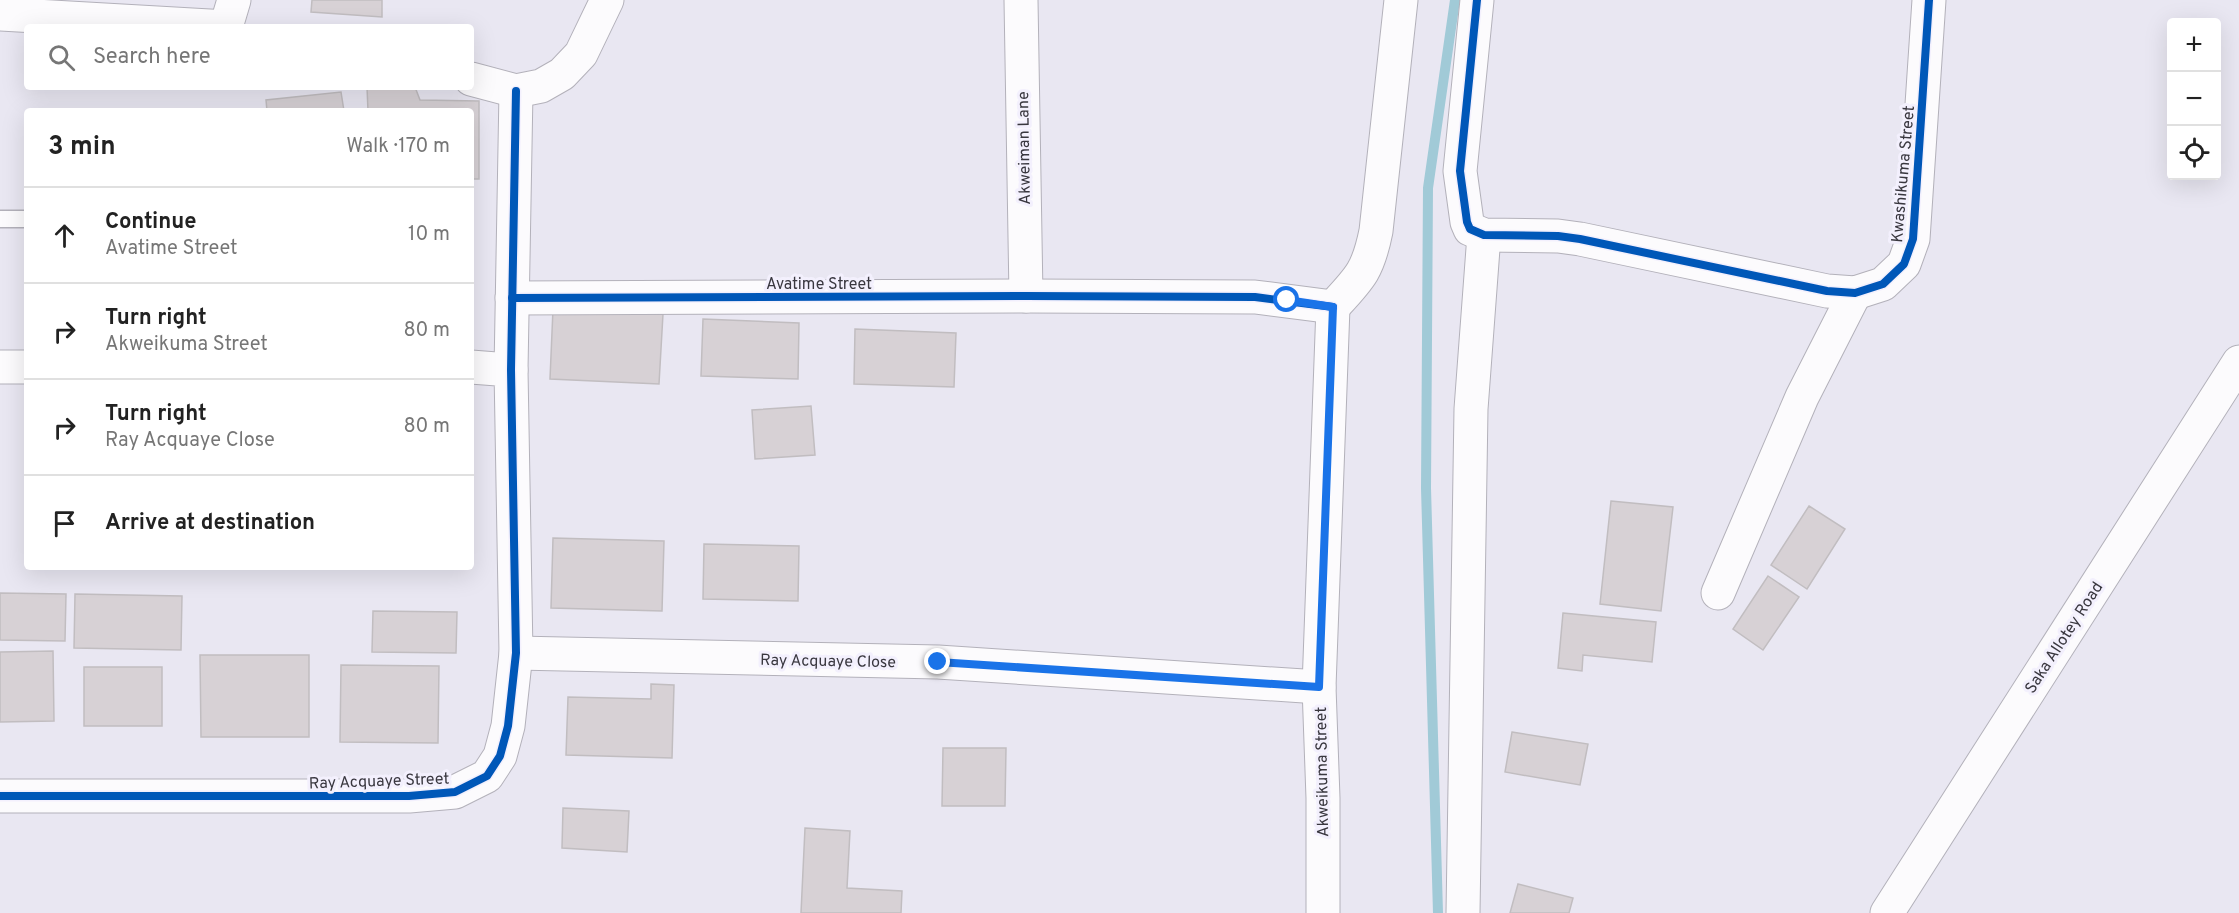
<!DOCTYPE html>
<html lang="en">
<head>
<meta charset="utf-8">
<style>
	body { margin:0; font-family:Overpass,sans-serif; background:#f2f2f2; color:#222 }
	.controls { position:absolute; right:18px; top:18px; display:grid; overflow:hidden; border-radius:6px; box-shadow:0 6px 24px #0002 }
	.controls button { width:54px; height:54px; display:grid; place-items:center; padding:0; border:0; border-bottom:2px solid #e0e0e0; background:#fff; color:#222; font:30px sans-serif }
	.stop { position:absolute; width:18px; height:18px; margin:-14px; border:4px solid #1a73e8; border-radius:50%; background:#fff }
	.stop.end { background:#1a73e8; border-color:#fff; box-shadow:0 2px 6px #0008 }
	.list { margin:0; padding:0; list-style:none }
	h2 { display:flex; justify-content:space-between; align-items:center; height:78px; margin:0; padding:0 24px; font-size:26px }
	h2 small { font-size:20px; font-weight:400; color:#767676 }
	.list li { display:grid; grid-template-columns:39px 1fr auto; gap:18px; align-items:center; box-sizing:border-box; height:96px; padding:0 24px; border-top:2px solid #e0e0e0 }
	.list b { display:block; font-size:22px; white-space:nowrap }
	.list p { margin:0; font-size:20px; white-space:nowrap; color:#767676 }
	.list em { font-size:20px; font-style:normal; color:#767676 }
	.icon { flex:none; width:33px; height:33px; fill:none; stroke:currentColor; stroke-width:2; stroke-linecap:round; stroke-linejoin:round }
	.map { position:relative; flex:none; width:2239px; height:913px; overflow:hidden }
	.search { position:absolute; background:#fff; box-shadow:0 6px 24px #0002; left:24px; top:24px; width:450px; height:66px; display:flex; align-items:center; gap:15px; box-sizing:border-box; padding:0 21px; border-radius:6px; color:#767676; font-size:22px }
	.panel { position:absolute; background:#fff; box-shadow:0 6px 24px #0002; left:24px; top:108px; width:450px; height:462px; border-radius:6px }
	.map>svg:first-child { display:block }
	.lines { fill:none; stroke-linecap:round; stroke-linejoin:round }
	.stream { stroke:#a1cad7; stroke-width:10 }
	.building { fill:#d7d1d5; stroke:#c1bdc0; stroke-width:1.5 }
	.lane-casing { stroke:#b3b1ba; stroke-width:19 }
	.street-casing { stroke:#b3b1ba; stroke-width:35 }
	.secondary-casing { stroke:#b3b1ba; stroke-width:35 }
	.lane { stroke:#fcfbfd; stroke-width:16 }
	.street { stroke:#fcfbfd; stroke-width:33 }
	.secondary { stroke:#fcfbfd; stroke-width:33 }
	.cycleway-casing { stroke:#f3f0fd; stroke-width:11 }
	.cycleway { stroke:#0057b8; stroke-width:8 }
	.route { stroke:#1a73e8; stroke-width:8 }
	.labels { text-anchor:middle; stroke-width:6; stroke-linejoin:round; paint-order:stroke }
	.street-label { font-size:16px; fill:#39373f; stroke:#f3f0fd }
</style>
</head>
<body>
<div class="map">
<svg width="2239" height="913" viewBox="0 0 2239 913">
	<rect width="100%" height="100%" fill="#e9e7f2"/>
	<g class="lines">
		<path class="stream" d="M 1438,913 L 1426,488 L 1428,188 L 1455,0"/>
	</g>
	<g class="building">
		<path d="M 312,0 L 382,0 L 382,17 L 311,12 Z"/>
		<path d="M 367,87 L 415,87 L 420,100 L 479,101 L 479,179 L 471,179 L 471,111 L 368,111 Z"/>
		<path d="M 341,92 L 344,111 L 267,111 L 266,100 Z"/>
		<path d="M 553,309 L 663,314 L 659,384 L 550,379 Z"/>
		<path d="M 703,319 L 799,323 L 798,379 L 701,376 Z"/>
		<path d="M 855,329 L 956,333 L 954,387 L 854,384 Z"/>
		<path d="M 811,406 L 815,455 L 755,459 L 752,410 Z"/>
		<path d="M 1611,501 L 1673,507 L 1661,611 L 1600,604 Z"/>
		<path d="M 1809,506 L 1845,529 L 1807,589 L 1771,565 Z"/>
		<path d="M 553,538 L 664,541 L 662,611 L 551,608 Z"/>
		<path d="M 704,544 L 799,546 L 798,601 L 703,599 Z"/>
		<path d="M 1768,576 L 1799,597 L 1763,650 L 1733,629 Z"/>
		<path d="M 0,593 L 66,594 L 65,641 L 0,640 Z"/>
		<path d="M 75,594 L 182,596 L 181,650 L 74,648 Z"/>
		<path d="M 373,611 L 457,612 L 456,653 L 372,652 Z"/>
		<path d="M 1563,613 L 1656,622 L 1652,662 L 1583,655 L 1582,671 L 1558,668 Z"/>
		<path d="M 53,651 L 54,721 L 0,722 L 0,652 Z"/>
		<path d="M 200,655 L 309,655 L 309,737 L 201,737 Z"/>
		<path d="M 341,665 L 439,666 L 438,743 L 340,742 Z"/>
		<rect x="84" y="667" width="78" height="59"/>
		<path d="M 651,684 L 674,685 L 672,758 L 566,755 L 568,697 L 651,699 Z"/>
		<path d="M 1512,732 L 1588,744 L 1580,785 L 1505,772 Z"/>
		<path d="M 943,748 L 1006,748 L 1005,806 L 942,806 Z"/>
		<path d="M 563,808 L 629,811 L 627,852 L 562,848 Z"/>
		<path d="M 805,828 L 850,831 L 847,888 L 902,891 L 901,913 L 801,913 Z"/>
		<path d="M 1518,884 L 1573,898 L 1569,913 L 1510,913 Z"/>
	</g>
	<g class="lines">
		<defs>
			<path id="lane" d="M 0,219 L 27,219"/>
			<g id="street">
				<path d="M 1021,0 L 1026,296"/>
				<path d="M 1477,0 L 1460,171 L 1467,222 L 1470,229 L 1484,235 L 1558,236 L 1580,239 L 1827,291 L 1855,293 L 1883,284 L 1904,264 L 1913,239 L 1929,0"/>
				<path d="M 0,14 L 227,27"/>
				<path d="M 226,27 L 234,0"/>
				<path d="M 471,79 L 516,91 L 541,86 L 562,74 L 581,54 L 607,0"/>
				<path d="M 512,298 L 1026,296 L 1255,297 L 1333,307"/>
				<path d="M 1333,307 C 1360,278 1368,271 1376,231 L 1401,0"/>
				<path d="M 511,370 L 516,91"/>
				<path d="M 1718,593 L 1802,397 L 1855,293"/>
				<path d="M 516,653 L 938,662 L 1319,687"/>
				<path d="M 1323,913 L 1323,798 L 1319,687 L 1333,307"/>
				<path d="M 1463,913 L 1471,409 L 1484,235"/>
				<path d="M 1887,913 L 2239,362"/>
			</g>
			<g id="secondary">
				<path d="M 0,367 L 27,367"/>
				<path d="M 0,796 L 409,796 L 455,792 L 487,776 L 500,756 L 508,726 L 516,653 L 511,370 L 471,367"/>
			</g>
		</defs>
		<use href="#lane" class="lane-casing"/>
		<use href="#street" class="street-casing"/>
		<use href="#secondary" class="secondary-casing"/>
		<use href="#lane" class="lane"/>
		<use href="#street" class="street"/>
		<use href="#secondary" class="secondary"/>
		<defs>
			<g id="cycleway">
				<path d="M 1477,0 L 1460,171 L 1467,222 L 1470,229 L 1484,235 L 1558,236 L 1580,239 L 1827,291 L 1855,293 L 1883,284 L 1904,264 L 1913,239 L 1929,0"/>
				<path d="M 512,298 L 1026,296 L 1255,297 L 1333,307"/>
				<path d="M 0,796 L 409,796 L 455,792 L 487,776 L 500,756 L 508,726 L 516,653 L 511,370 L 516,91"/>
			</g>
		</defs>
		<use href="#cycleway" class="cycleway-casing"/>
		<use href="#cycleway" class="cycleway"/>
	</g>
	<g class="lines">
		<path class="route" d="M 938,662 L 1319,687 L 1333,307 L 1287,300"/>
	</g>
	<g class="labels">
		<g class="street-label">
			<text transform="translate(1023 148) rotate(-91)" y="6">Akweiman Lane</text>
			<text transform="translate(1902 174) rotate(-85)" y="6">Kwashikuma Street</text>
			<text x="819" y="289">Avatime Street</text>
			<text transform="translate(2063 637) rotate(-57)" y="6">Saka Allotey Road</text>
			<text transform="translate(828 660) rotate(1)" y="6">Ray Acquaye Close</text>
			<text transform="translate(1321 772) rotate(-91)" y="6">Akweikuma Street</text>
			<text transform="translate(379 780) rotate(-2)" y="6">Ray Acquaye Street</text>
		</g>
	</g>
</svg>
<div class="controls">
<button>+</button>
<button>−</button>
<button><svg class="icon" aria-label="locate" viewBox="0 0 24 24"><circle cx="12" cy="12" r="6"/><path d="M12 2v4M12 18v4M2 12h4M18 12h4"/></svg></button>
</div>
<div class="stop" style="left:1287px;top:300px"></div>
<div class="stop end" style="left:938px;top:662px"></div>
<div class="search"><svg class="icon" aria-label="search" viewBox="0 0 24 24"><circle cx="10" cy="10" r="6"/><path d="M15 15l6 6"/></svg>Search here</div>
<section class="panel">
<h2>3 min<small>Walk · 170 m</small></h2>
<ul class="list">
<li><svg class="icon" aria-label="ahead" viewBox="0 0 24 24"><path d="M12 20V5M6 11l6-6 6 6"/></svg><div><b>Continue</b><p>Avatime Street</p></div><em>10 m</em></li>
<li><svg class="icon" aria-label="right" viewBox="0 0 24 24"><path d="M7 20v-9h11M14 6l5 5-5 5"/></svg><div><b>Turn right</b><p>Akweikuma Street</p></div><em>80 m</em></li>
<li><svg class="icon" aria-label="right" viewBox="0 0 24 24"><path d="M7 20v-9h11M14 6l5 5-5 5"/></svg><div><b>Turn right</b><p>Ray Acquaye Close</p></div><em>80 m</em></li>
<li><svg class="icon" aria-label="arrive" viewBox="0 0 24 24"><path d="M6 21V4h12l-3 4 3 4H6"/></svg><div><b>Arrive at destination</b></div></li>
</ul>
</section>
</div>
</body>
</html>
